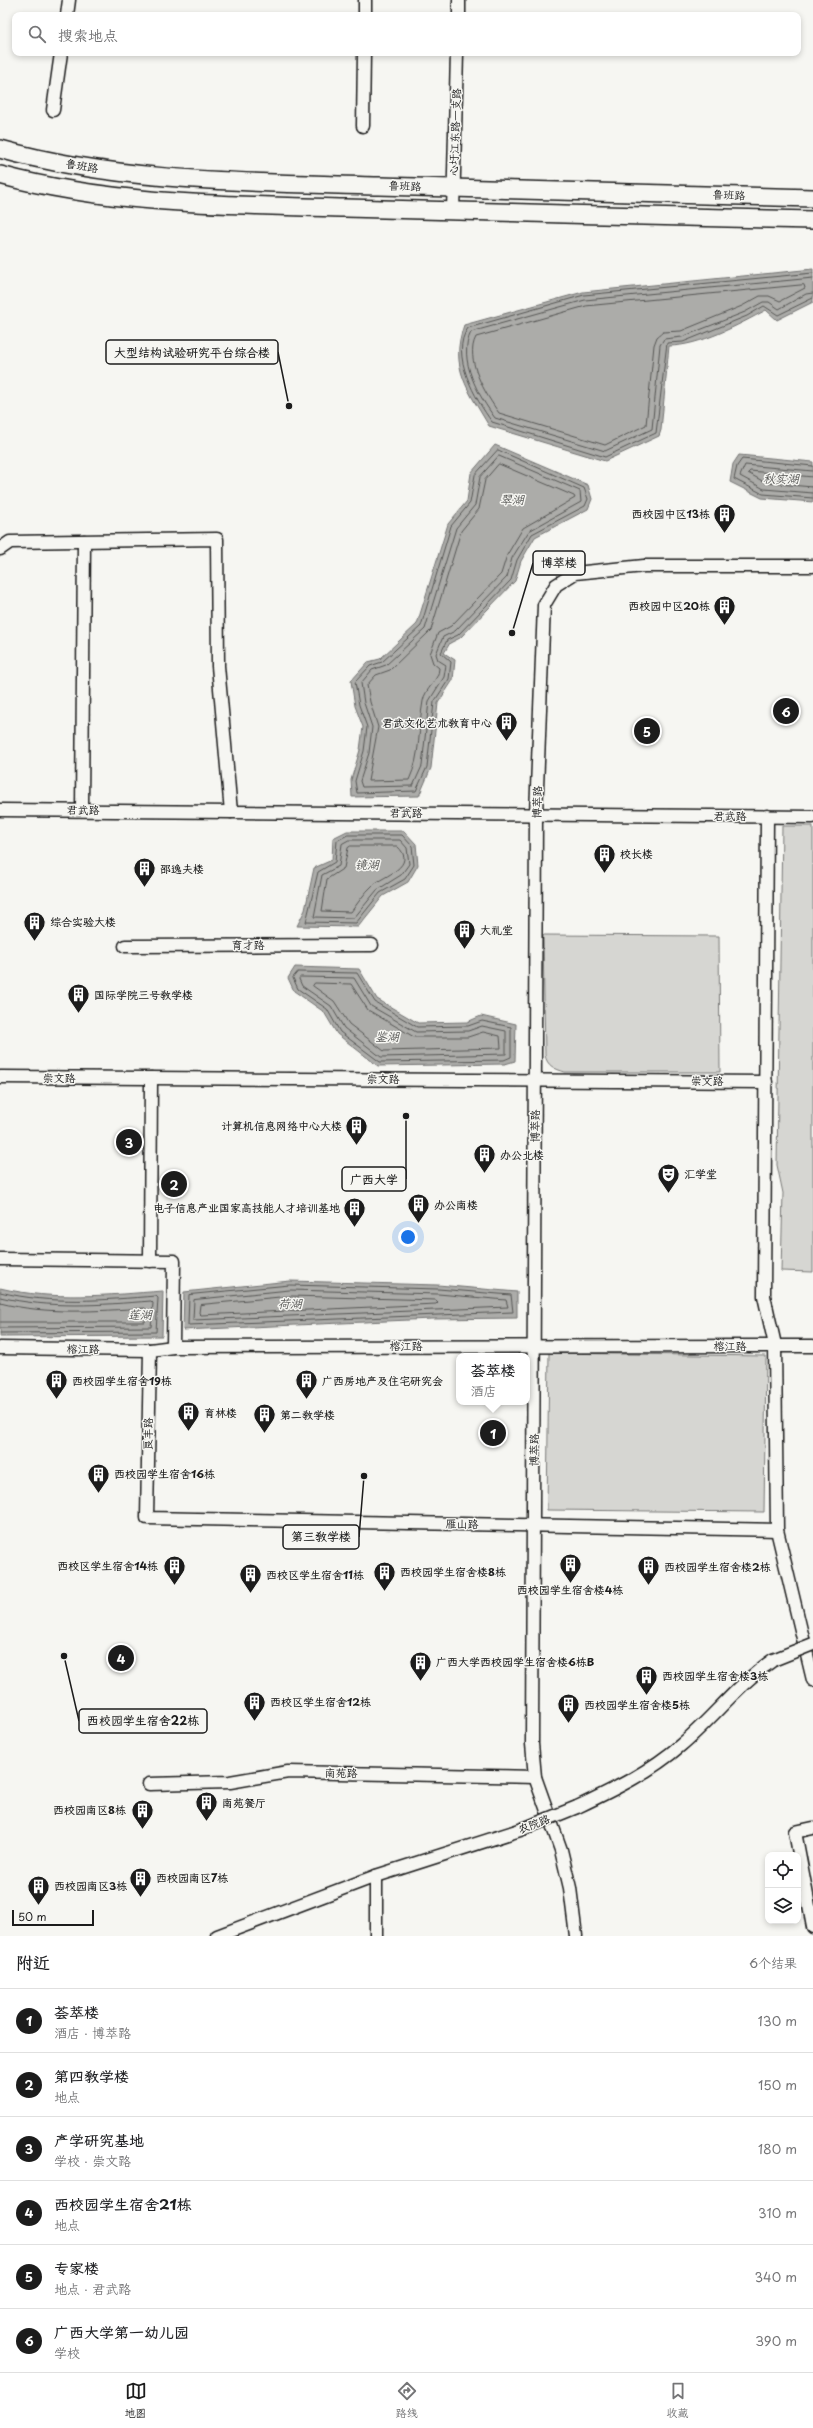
<!DOCTYPE html>
<html lang="zh">
<head>
<meta charset="utf-8">
<style>
	body { margin:0; font-family:"Playpen Sans","LXGW WenKai TC",sans-serif; background:#f2f2f2; color:#202124 }
	.controls { position:absolute; right:12px; bottom:12px; display:grid; overflow:hidden; border-radius:8px; box-shadow:0 2px 6px #0003 }
	.controls button { width:36px; height:36px; display:grid; place-items:center; padding:0; border:0; border-bottom:1px solid #e0e0e0; background:#fff; color:#202124; font:20px sans-serif }
	.scale { position:absolute; left:12px; bottom:10px; width:82px; box-sizing:border-box; padding-left:4px; border:2px solid #1c1c1c; border-top:0; font-size:11px; line-height:14px; white-space:nowrap; color:#1c1c1c; -webkit-text-stroke:3px #f6f6f2; paint-order:stroke }
	.you { position:absolute; left:408px; top:1237px; width:14px; height:14px; margin:-10px; border:3px solid #fff; border-radius:50%; background:#1a73e8; box-shadow:0 0 0 6px #1a73e833 }
	.badge { display:grid; place-items:center; width:26px; height:26px; border-radius:50%; background:#1c1c1c; color:#fff; font-size:13px; font-weight:700 }
	.pin { position:absolute; translate:-50% -50%; border:2px solid #fff; box-shadow:0 1px 4px #0006 }
	.popup { position:absolute; left:456px; top:1353px; width:74px; height:52px; box-sizing:border-box; display:grid; place-content:center; border-radius:8px; background:#fff; filter:drop-shadow(0 1px 3px #0005); font-size:13px; white-space:nowrap; color:#757577 }
	.popup b { font-size:15px; color:#202124 }
	.popup::after { content:''; position:absolute; left:50%; top:100%; margin-left:-8px; border:8px solid transparent; border-top-color:#fff }
	.list { margin:0; padding:0; list-style:none }
	h2 { display:flex; justify-content:space-between; align-items:center; height:52px; margin:0; padding:0 16px; font-size:17px }
	h2 small { font-size:13px; font-weight:400; color:#757577 }
	.list li { display:grid; grid-template-columns:26px 1fr auto; gap:12px; align-items:center; box-sizing:border-box; height:64px; padding:0 16px; border-top:1px solid #e0e0e0 }
	.list b { display:block; font-size:15px; white-space:nowrap }
	.list p { margin:0; font-size:13px; white-space:nowrap; color:#757577 }
	.list em { font-size:13px; font-style:normal; color:#757577 }
	.icon { flex:none; width:22px; height:22px; fill:none; stroke:currentColor; stroke-width:2; stroke-linecap:round; stroke-linejoin:round }
	.map { position:relative; flex:none; width:813px; height:1936px; overflow:hidden }
	.search { position:absolute; background:#fff; box-shadow:0 2px 6px #0003; left:12px; right:12px; top:12px; height:44px; display:flex; align-items:center; gap:10px; box-sizing:border-box; padding:0 14px; border-radius:8px; color:#757577; font-size:15px }
	.sheet { height:436px; background:#fff }
	nav { display:flex; justify-content:space-around; align-items:center; box-sizing:border-box; height:56px; border-top:1px solid #e0e0e0; background:#fff; font-size:11px; color:#757577 }
	nav a { display:grid; justify-items:center; gap:2px }
	nav .on { color:#1c1c1c }
	.map>svg:first-child { display:block }
	.green { fill:#d6d6d2; stroke:#797977 }
	.water { fill:#acaca9; stroke:#727271 }
	.lines { fill:none; stroke-linecap:round; stroke-linejoin:round }
	.shore { stroke:#565654; stroke-width:1 }
	.minor-casing { stroke:#1c1c1c; stroke-width:15 }
	.secondary-casing { stroke:#1c1c1c; stroke-width:20 }
	.minor { stroke:#f6f6f2; stroke-width:12 }
	.secondary { stroke:#f6f6f2; stroke-width:17 }
	.minor-bridge-casing { stroke:#1c1c1c; stroke-width:15; stroke-linecap:butt }
	.minor-bridge { stroke:#f6f6f2; stroke-width:12 }
	.labels { text-anchor:middle; stroke-width:3; stroke-linejoin:round; paint-order:stroke }
	.street-label { font-size:11px; fill:#1c1c1c; stroke:#f6f6f2 }
	.poi-label { font-size:11px; font-weight:bold; fill:#1c1c1c; stroke:#f6f6f2; text-anchor:start }
	.water-label { font-size:12px; font-style:italic; fill:#565654; stroke:#f6f6f2 }
	.leader { fill:none; stroke:#1c1c1c; stroke-width:1.5 }
	.callout-dot { fill:#1c1c1c; stroke:#f6f6f2; stroke-width:1.5 }
	.callout { fill:#f6f6f2; stroke:#1c1c1c; stroke-width:1.5 }
	.callout-label { font-size:12px; text-anchor:middle; font-weight:bold; fill:#1c1c1c }
</style>
</head>
<body>
<div class="map">
<svg width="813" height="1936" viewBox="0 0 813 1936">
	<rect width="100%" height="100%" fill="#f6f6f2"/>
	<filter id="ink" filterUnits="userSpaceOnUse"><feTurbulence type="fractalNoise" baseFrequency=".025" numOctaves="2"/><feDisplacementMap in="SourceGraphic" scale="8" xChannelSelector="R" yChannelSelector="G"/><feConvolveMatrix kernelMatrix="1 2 1 2 8 2 1 2 1" color-interpolation-filters="sRGB"/></filter>
	<g filter="url(#ink)">
		<g class="green">
			<path d="M 782,826 L 813,826 L 813,1272 L 781,1271 L 783,1193 L 777,1165 Z"/>
			<path d="M 543,935 L 719,936 L 720,1072 L 565,1072 C 555,1069 547,1066 545,1055 Z"/>
			<path d="M 549,1353 L 766,1356 L 764,1512 L 547,1510 Z"/>
		</g>
		<g class="water">
			<path d="M 813,269 L 813,302 L 777,320 L 766,310 C 739,325 699,346 669,346 L 661,430 L 659,436 L 605,461 L 489,426 C 468,390 449,367 464,325 L 583,292 Z"/>
			<path d="M 495,445 L 588,485 L 592,499 L 588,509 L 535,537 L 521,561 L 515,581 L 460,638 L 450,643 L 444,653 L 455,660 L 453,680 L 438,703 L 431,768 L 419,796 L 352,797 L 351,780 L 360,750 L 363,727 L 355,706 L 351,681 L 368,662 L 380,659 L 417,624 L 448,524 L 467,501 L 471,473 Z"/>
			<path d="M 739,455 L 813,462 L 813,502 L 762,498 L 730,482 L 733,464 Z"/>
			<path d="M 347,831 L 404,831 L 416,844 L 418,865 L 408,882 L 383,896 L 358,927 L 297,926 L 305,910 L 314,868 L 332,860 L 333,838 Z"/>
			<path d="M 295,967 L 359,969 L 377,999 L 418,1023 L 467,1022 L 481,1016 L 516,1024 L 515,1061 L 505,1064 L 378,1066 L 337,1034 L 324,1012 L 294,991 L 288,978 Z"/>
			<path d="M 290,1281 L 438,1285 L 517,1292 L 517,1318 L 432,1319 L 183,1330 L 184,1292 Z"/>
			<path d="M 0,1288 C 54,1301 108,1295 163,1291 L 162,1336 L 0,1337 Z"/>
		</g>
		<g class="lines">
			<g class="shore">
				<path d="M 813,273 L 584,295 L 468,328 C 449,354 476,400 492,422 L 605,457 L 656,433 L 667,343 L 683,342 L 747,316 L 764,306 L 778,315 L 813,298"/>
				<path d="M 813,278 L 585,300 L 471,332 C 457,360 479,396 495,418 L 605,451 L 652,429 L 660,345 L 664,339 L 682,337 L 745,312 L 763,302 L 769,302 L 779,309 L 806,294 L 813,293"/>
				<path d="M 804,285 L 805,288 L 780,301 L 769,296 L 760,296 L 742,306 L 681,331 L 663,332 L 657,337 L 654,345 L 646,425 L 605,445 L 499,413 C 486,395 464,359 476,337 L 586,306 Z"/>
				<path d="M 498,450 L 584,488 L 588,499 L 585,506 L 532,534 L 517,560 L 511,580 L 458,635 L 447,640 L 441,653 L 451,662 L 449,679 L 434,702 L 427,767 L 416,791 L 357,793 L 355,781 L 364,751 L 367,727 L 359,705 L 355,682 L 370,666 L 382,662 L 421,626 L 451,526 L 470,503 L 475,475 Z"/>
				<path d="M 499,456 L 580,491 L 581,502 L 529,531 L 512,558 L 507,577 L 455,631 L 443,637 L 436,654 L 438,660 L 446,665 L 444,677 L 429,701 L 422,766 L 413,786 L 362,787 L 360,781 L 369,753 L 372,727 L 364,703 L 361,683 L 372,670 L 386,665 L 425,629 L 456,528 L 475,505 L 480,477 Z"/>
				<path d="M 499,464 L 574,496 L 575,498 L 523,528 L 507,555 L 501,574 L 451,626 L 438,633 L 430,654 L 433,663 L 439,668 C 439,681 425,688 423,701 C 418,728 421,755 409,780 L 368,781 L 378,727 L 370,702 L 367,685 L 376,675 L 390,670 L 431,630 L 461,531 L 479,509 L 485,480 Z"/>
				<path d="M 813,466 L 742,459 L 737,466 L 734,479 L 763,494 L 813,498"/>
				<path d="M 813,471 L 745,465 L 740,476 L 764,489 L 813,493"/>
				<path d="M 813,477 L 750,471 L 748,473 L 766,483 L 813,487"/>
				<path d="M 348,835 L 402,835 L 412,846 L 414,865 L 405,879 L 380,893 L 356,923 L 306,922 L 318,872 L 335,862 L 337,841 Z"/>
				<path d="M 349,840 L 400,840 L 407,848 L 409,864 L 401,875 L 377,890 L 354,918 L 314,917 L 322,875 L 339,866 L 342,844 Z"/>
				<path d="M 351,846 L 397,846 C 419,866 383,876 373,885 C 364,893 358,903 351,912 L 322,911 L 327,879 L 344,868 L 348,848 Z"/>
				<path d="M 298,972 L 357,973 L 375,1002 L 417,1027 L 468,1026 L 482,1021 L 511,1027 L 511,1057 L 504,1060 L 380,1062 L 340,1032 L 327,1009 L 298,989 L 293,978 Z"/>
				<path d="M 301,977 L 354,978 L 371,1006 L 416,1032 L 468,1031 L 482,1026 L 506,1031 L 506,1054 L 381,1057 L 344,1028 L 331,1006 L 302,986 L 299,979 Z"/>
				<path d="M 315,983 L 351,984 L 368,1010 L 414,1037 L 468,1037 L 483,1032 L 500,1036 L 501,1048 L 384,1051 L 349,1024 L 334,1001 L 313,986 Z"/>
				<path d="M 290,1285 L 438,1289 L 511,1295 L 513,1312 L 188,1325 L 189,1295 Z"/>
				<path d="M 290,1290 L 438,1294 L 506,1300 L 508,1307 L 193,1320 L 194,1300 Z"/>
				<path d="M 0,1292 C 52,1305 104,1300 156,1296 L 158,1298 L 156,1332 L 0,1333"/>
				<path d="M 291,1296 L 436,1300 L 438,1302 L 436,1304 L 201,1315 L 199,1313 L 200,1305 Z"/>
				<path d="M 0,1297 C 50,1309 100,1305 151,1301 L 153,1303 L 151,1327 L 0,1328"/>
				<path d="M 0,1303 C 48,1315 96,1311 145,1308 L 147,1310 L 145,1322 L 0,1322"/>
			</g>
			<defs>
				<g id="minor">
					<path d="M 67,15 L 69,0"/>
					<path d="M 365,15 L 365,0"/>
					<path d="M 459,15 L 459,0"/>
					<path d="M 53,110 L 61,53"/>
					<path d="M 363,126 L 364,53"/>
					<path d="M 453,212 L 457,53"/>
					<path d="M 0,549 L 10,542 L 217,539 L 218,666 L 231,812"/>
					<path d="M 0,810 L 813,817"/>
					<path d="M 82,810 L 84,541"/>
					<path d="M 767,816 L 764,1296 L 775,1345 L 777,1530 L 813,1680"/>
					<path d="M 125,946 L 372,945"/>
					<path d="M 0,1077 L 766,1082"/>
					<path d="M 0,1259 L 174,1261 L 173,1347"/>
					<path d="M 150,1261 L 151,1078"/>
					<path d="M 0,1348 L 150,1350 L 173,1347 L 813,1346"/>
					<path d="M 150,1350 L 147,1518 L 777,1530"/>
					<path d="M 149,1784 L 230,1782 L 288,1772 L 535,1777"/>
					<path d="M 577,1807 C 615,1789 650,1772 681,1745 C 713,1718 738,1684 773,1660"/>
					<path d="M 813,1828 L 795,1832 L 813,1927"/>
					<path d="M 376,1876 L 376,1936"/>
					<path d="M 217,1936 L 376,1876 L 523,1829"/>
					<path d="M 576,1936 L 570,1888 L 561,1850 L 535,1777 L 532,1744 L 536,814 L 544,605 L 556,585 L 575,573 L 644,566 L 813,566"/>
				</g>
				<g id="secondary">
					<path d="M 0,149 C 122,183 253,182 379,186 C 523,190 668,194 813,198"/>
					<path d="M 0,175 C 111,205 232,205 346,208 C 502,213 657,216 813,220"/>
				</g>
			</defs>
			<use href="#minor" class="minor-casing"/>
			<use href="#secondary" class="secondary-casing"/>
			<use href="#minor" class="minor"/>
			<use href="#secondary" class="secondary"/>
			<defs>
				<g id="minor-bridge">
					<path d="M 773,1660 L 813,1644"/>
					<path d="M 523,1829 L 577,1807"/>
				</g>
			</defs>
			<use href="#minor-bridge" class="minor-bridge-casing"/>
			<use href="#minor-bridge" class="minor-bridge"/>
		</g>
	</g>
	<defs>
		<symbol id="building-pin" viewBox="-11 -11 22 30"><path d="M0 17L-7.5 6A9.5 9.5 0 1 1 7.5 6Z" fill="#1c1c1c" stroke="#f6f6f2"/><path d="M-4-6H4V6H1V3H-1V6H-4ZM-2.5-4.3h1.7v1.8h-1.7ZM.8-4.3h1.7v1.8H.8ZM-2.5-1h1.7V.8h-1.7ZM.8-1h1.7V.8H.8Z" fill="#fff"/></symbol>
		<symbol id="theatre-pin" viewBox="-11 -11 22 30"><path d="M0 17L-7.5 6A9.5 9.5 0 1 1 7.5 6Z" fill="#1c1c1c" stroke="#f6f6f2"/><path d="M-5-5.5Q0-4 5-5.5V0Q5 5 0 6Q-5 5-5 0ZM-3.3-2.5H-1v1.5H-3.3ZM1-2.5H3.3v1.5H1ZM-2.8 1Q0 5.5 2.8 1Z" fill="#fff"/></symbol>
	</defs>
	<g fill-rule="evenodd">
		<use href="#building-pin" x="712" y="502" width="25" height="34"/>
		<use href="#building-pin" x="712" y="594" width="25" height="34"/>
		<use href="#building-pin" x="494" y="710" width="25" height="34"/>
		<use href="#building-pin" x="592" y="842" width="25" height="34"/>
		<use href="#building-pin" x="132" y="856" width="25" height="34"/>
		<use href="#building-pin" x="22" y="910" width="25" height="34"/>
		<use href="#building-pin" x="452" y="918" width="25" height="34"/>
		<use href="#building-pin" x="66" y="982" width="25" height="34"/>
		<use href="#building-pin" x="344" y="1114" width="25" height="34"/>
		<use href="#building-pin" x="472" y="1142" width="25" height="34"/>
		<use href="#theatre-pin" x="656" y="1162" width="25" height="34"/>
		<use href="#building-pin" x="406" y="1192" width="25" height="34"/>
		<use href="#building-pin" x="342" y="1196" width="25" height="34"/>
		<use href="#building-pin" x="44" y="1368" width="25" height="34"/>
		<use href="#building-pin" x="294" y="1368" width="25" height="34"/>
		<use href="#building-pin" x="176" y="1400" width="25" height="34"/>
		<use href="#building-pin" x="252" y="1402" width="25" height="34"/>
		<use href="#building-pin" x="86" y="1462" width="25" height="34"/>
		<use href="#building-pin" x="558" y="1552" width="25" height="34"/>
		<use href="#building-pin" x="162" y="1554" width="25" height="34"/>
		<use href="#building-pin" x="636" y="1554" width="25" height="34"/>
		<use href="#building-pin" x="372" y="1560" width="25" height="34"/>
		<use href="#building-pin" x="238" y="1562" width="25" height="34"/>
		<use href="#building-pin" x="408" y="1650" width="25" height="34"/>
		<use href="#building-pin" x="634" y="1664" width="25" height="34"/>
		<use href="#building-pin" x="242" y="1690" width="25" height="34"/>
		<use href="#building-pin" x="556" y="1692" width="25" height="34"/>
		<use href="#building-pin" x="194" y="1790" width="25" height="34"/>
		<use href="#building-pin" x="130" y="1798" width="25" height="34"/>
		<use href="#building-pin" x="128" y="1866" width="25" height="34"/>
		<use href="#building-pin" x="26" y="1874" width="25" height="34"/>
	</g>
	<g class="labels">
		<g class="street-label">
			<text transform="translate(455 132) rotate(-88)" y="4">心圩江东路一支路</text>
			<text transform="translate(82 166) rotate(9)" y="4">鲁班路</text>
			<text transform="translate(405 186) rotate(2)" y="4">鲁班路</text>
			<text transform="translate(729 195) rotate(2)" y="4">鲁班路</text>
			<text transform="translate(537 802) rotate(-88)" y="4">博萃路</text>
			<text transform="translate(83 810) rotate(1)" y="4">君武路</text>
			<text transform="translate(406 813) rotate(1)" y="4">君武路</text>
			<text x="730" y="820">君武路</text>
			<text x="248" y="949">育才路</text>
			<text x="59" y="1082">崇文路</text>
			<text x="383" y="1083">崇文路</text>
			<text transform="translate(707 1081) rotate(1)" y="4">崇文路</text>
			<text transform="translate(535 1126) rotate(-90)" y="4">博萃路</text>
			<text x="406" y="1350">榕江路</text>
			<text x="730" y="1350">榕江路</text>
			<text transform="translate(83 1349) rotate(1)" y="4">榕江路</text>
			<text transform="translate(148 1434) rotate(-89)" y="4">良丰路</text>
			<text transform="translate(534 1450) rotate(-89)" y="4">博萃路</text>
			<text transform="translate(462 1524) rotate(1)" y="4">雁山路</text>
			<text transform="translate(341 1773) rotate(1)" y="4">南苑路</text>
			<text transform="translate(534 1824) rotate(-21)" y="4">农院路</text>
		</g>
		<g class="poi-label">
			<text x="710" y="518" text-anchor="end">西校园中区13栋</text>
			<text x="710" y="610" text-anchor="end">西校园中区20栋</text>
			<text x="492" y="727" text-anchor="end">君武文化艺术教育中心</text>
			<text x="620" y="858">校长楼</text>
			<text x="160" y="873">邵逸夫楼</text>
			<text x="50" y="926">综合实验大楼</text>
			<text x="480" y="934">大礼堂</text>
			<text x="94" y="999">国际学院三号教学楼</text>
			<text x="342" y="1130" text-anchor="end">计算机信息网络中心大楼</text>
			<text x="500" y="1159">办公北楼</text>
			<text x="684" y="1178">汇学堂</text>
			<text x="434" y="1209">办公南楼</text>
			<text x="340" y="1212" text-anchor="end">电子信息产业国家高技能人才培训基地</text>
			<text x="72" y="1385">西校园学生宿舍19栋</text>
			<text x="322" y="1385">广西房地产及住宅研究会</text>
			<text x="204" y="1417">育林楼</text>
			<text x="280" y="1419">第二教学楼</text>
			<text x="114" y="1478">西校园学生宿舍16栋</text>
			<text x="158" y="1570" text-anchor="end">西校区学生宿舍14栋</text>
			<text x="664" y="1571">西校园学生宿舍楼2栋</text>
			<text x="400" y="1576">西校园学生宿舍楼8栋</text>
			<text x="266" y="1579">西校区学生宿舍11栋</text>
			<text x="570" y="1594" text-anchor="middle">西校园学生宿舍楼4栋</text>
			<text x="436" y="1666">广西大学西校园学生宿舍楼6栋B</text>
			<text x="662" y="1680">西校园学生宿舍楼3栋</text>
			<text x="270" y="1706">西校区学生宿舍12栋</text>
			<text x="584" y="1709">西校园学生宿舍楼5栋</text>
			<text x="222" y="1807">南苑餐厅</text>
			<text x="126" y="1814" text-anchor="end">西校园南区8栋</text>
			<text x="156" y="1882">西校园南区7栋</text>
			<text x="54" y="1890">西校园南区3栋</text>
		</g>
		<g class="water-label">
			<text x="781" y="483">秋实湖</text>
			<text x="512" y="504">翠湖</text>
			<text x="367" y="869">镜湖</text>
			<text x="387" y="1041">鉴湖</text>
			<text x="290" y="1308">荷湖</text>
			<text x="140" y="1319">莲湖</text>
		</g>
	</g>
	<path class="leader" d="M289 406L278 352M512 633L533 563M406 1116L406 1179M364 1476L359 1537M64 1656L79 1721"/>
	<g class="callout-dot">
		<circle cx="289" cy="406" r="4"/>
		<circle cx="512" cy="633" r="4"/>
		<circle cx="406" cy="1116" r="4"/>
		<circle cx="364" cy="1476" r="4"/>
		<circle cx="64" cy="1656" r="4"/>
	</g>
	<g class="callout">
		<rect x="106" y="340" width="172" height="24" rx="4"/>
		<rect x="533" y="551" width="52" height="24" rx="4"/>
		<rect x="342" y="1167" width="64" height="24" rx="4"/>
		<rect x="283" y="1525" width="76" height="24" rx="4"/>
		<rect x="79" y="1709" width="128" height="24" rx="4"/>
	</g>
	<g class="callout-label">
		<text x="192" y="357">大型结构试验研究平台综合楼</text>
		<text x="559" y="567">博萃楼</text>
		<text x="374" y="1184">广西大学</text>
		<text x="321" y="1541">第三教学楼</text>
		<text x="143" y="1725">西校园学生宿舍22栋</text>
	</g>
</svg>
<div class="controls">
<button><svg class="icon" aria-label="locate" viewBox="0 0 24 24"><circle cx="12" cy="12" r="6"/><path d="M12 2v4M12 18v4M2 12h4M18 12h4"/></svg></button>
<button><svg class="icon" aria-label="layers" viewBox="0 0 24 24"><path d="M12 4l9 5-9 5-9-5zM3 14l9 5 9-5"/></svg></button>
</div>
<div class="scale">50 m</div>
<div class="you"></div>
<div class="pin badge" style="left:493px;top:1433px">1</div>
<div class="popup"><b>荟萃楼</b>酒店</div>
<div class="pin badge" style="left:174px;top:1184px">2</div>
<div class="pin badge" style="left:129px;top:1142px">3</div>
<div class="pin badge" style="left:121px;top:1658px">4</div>
<div class="pin badge" style="left:647px;top:731px">5</div>
<div class="pin badge" style="left:786px;top:711px">6</div>
<div class="search"><svg class="icon" aria-label="search" viewBox="0 0 24 24"><circle cx="10" cy="10" r="6"/><path d="M15 15l6 6"/></svg>搜索地点</div>
</div>
<section class="sheet">
<h2>附近<small>6个结果</small></h2>
<ul class="list">
<li><span class="badge">1</span><div><b>荟萃楼</b><p>酒店 · 博萃路</p></div><em>130 m</em></li>
<li><span class="badge">2</span><div><b>第四教学楼</b><p>地点</p></div><em>150 m</em></li>
<li><span class="badge">3</span><div><b>产学研究基地</b><p>学校 · 崇文路</p></div><em>180 m</em></li>
<li><span class="badge">4</span><div><b>西校园学生宿舍21栋</b><p>地点</p></div><em>310 m</em></li>
<li><span class="badge">5</span><div><b>专家楼</b><p>地点 · 君武路</p></div><em>340 m</em></li>
<li><span class="badge">6</span><div><b>广西大学第一幼儿园</b><p>学校</p></div><em>390 m</em></li>
</ul>
</section>
<nav>
<a class="on"><svg class="icon" aria-label="map" viewBox="0 0 24 24"><path d="M3 6l6-2 6 2 6-2v14l-6 2-6-2-6 2zM9 4v14M15 6v14"/></svg>地图</a>
<a><svg class="icon" aria-label="directions" viewBox="0 0 24 24"><path d="M12 3l9 9-9 9-9-9zM9 14v-3h6M13 9l2 2-2 2"/></svg>路线</a>
<a><svg class="icon" aria-label="saved" viewBox="0 0 24 24"><path d="M7 4h10v16l-5-4-5 4z"/></svg>收藏</a>
</nav>
</body>
</html>
